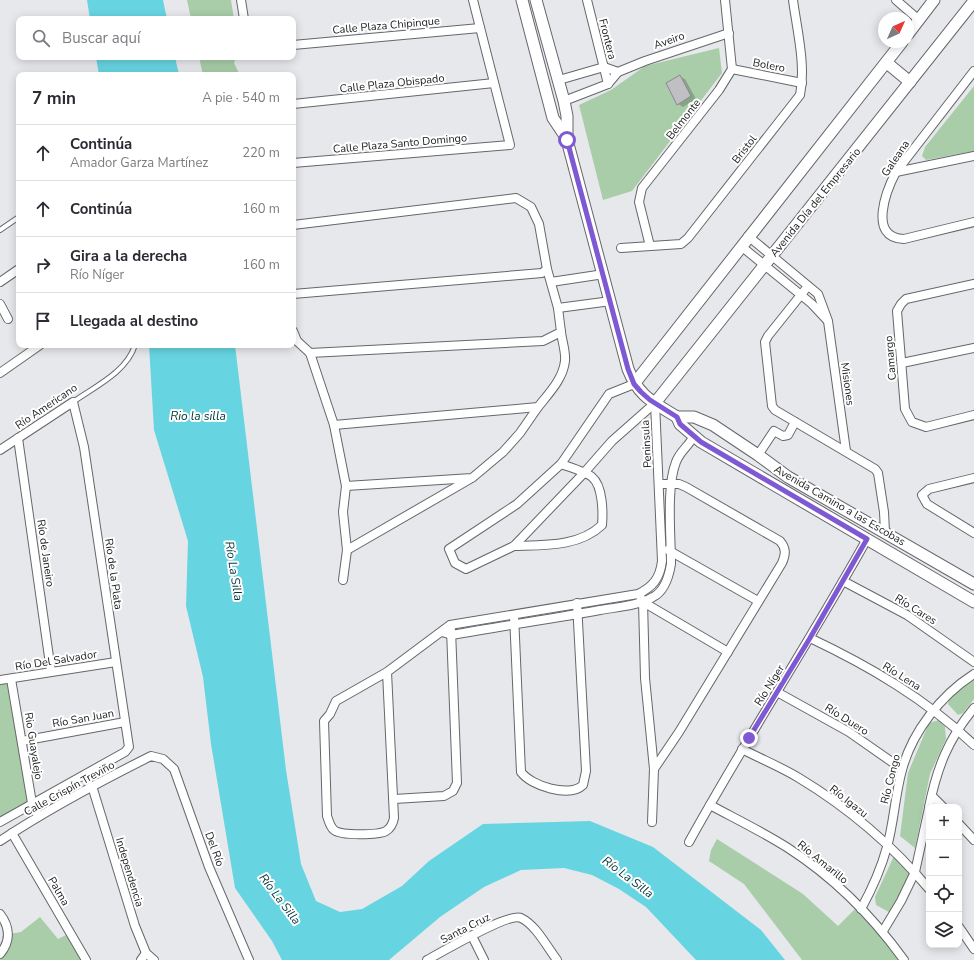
<!DOCTYPE html>
<html lang="es">
<head>
<meta charset="utf-8">
<style>
	body { margin:0; font-family:"Nunito Sans",sans-serif; background:#f2f2f3; color:#2b2b33 }
	.controls { position:absolute; right:12px; bottom:12px; display:grid; overflow:hidden; border-radius:8px; box-shadow:0 2px 10px #0003 }
	.controls button { width:36px; height:36px; display:grid; place-items:center; padding:0; border:0; border-bottom:1px solid #e1e1e2; background:#fff; color:#2b2b33; font:20px sans-serif }
	.compass { position:absolute; left:878px; top:12px; width:36px; height:36px; border-radius:50%; background:#fff; box-shadow:0 2px 10px #0003; rotate:45deg }
	.stop { position:absolute; width:12px; height:12px; margin:-9px; border:3px solid #7f59d3; border-radius:50%; background:#fff }
	.stop.end { background:#7f59d3; border-color:#fff; box-shadow:0 1px 4px #0008 }
	.list { margin:0; padding:0; list-style:none }
	h2 { display:flex; justify-content:space-between; align-items:center; height:52px; margin:0; padding:0 16px; font-size:17px }
	h2 small { font-size:13px; font-weight:400; color:#7c7c81 }
	.list li { display:grid; grid-template-columns:26px 1fr auto; gap:12px; align-items:center; box-sizing:border-box; height:56px; padding:0 16px; border-top:1px solid #e1e1e2 }
	.list b { display:block; font-size:15px; white-space:nowrap }
	.list p { margin:0; font-size:13px; white-space:nowrap; color:#7c7c81 }
	.list em { font-size:13px; font-style:normal; color:#7c7c81 }
	.icon { flex:none; width:22px; height:22px; fill:none; stroke:currentColor; stroke-width:2; stroke-linecap:round; stroke-linejoin:round }
	.map { position:relative; flex:none; width:974px; height:960px; overflow:hidden }
	.search { position:absolute; background:#fff; box-shadow:0 2px 10px #0003; left:16px; top:16px; width:280px; height:44px; display:flex; align-items:center; gap:10px; box-sizing:border-box; padding:0 14px; border-radius:8px; color:#7c7c81; font-size:15px }
	.panel { position:absolute; background:#fff; box-shadow:0 2px 10px #0003; left:16px; top:72px; width:280px; height:276px; border-radius:8px }
	.map>svg:first-child { display:block }
	.green { fill:#a9cda8 }
	.water { fill:#66d5e1 }
	.shadow { fill:#0003 }
	.building { fill:#c0bfc3; stroke:#8b898d }
	.lines { fill:none; stroke-linecap:round; stroke-linejoin:round }
	.lane-casing { stroke:#65676b; stroke-width:6 }
	.street-casing { stroke:#65676b; stroke-width:10 }
	.secondary-casing { stroke:#65676b; stroke-width:13 }
	.lane { stroke:#fff; stroke-width:4 }
	.street { stroke:#fff; stroke-width:8 }
	.secondary { stroke:#fff; stroke-width:11 }
	.route { stroke:#7f59d3; stroke-width:5 }
	.labels { text-anchor:middle; stroke-width:4; stroke-linejoin:round; paint-order:stroke }
	.street-label { font-size:11px; fill:#1a1b1c; stroke:#fff }
	.water-label { font-size:12px; font-style:italic; fill:#00353a; stroke:#fff }
</style>
</head>
<body>
<div class="map">
<svg width="974" height="960" viewBox="0 0 974 960">
	<rect width="100%" height="100%" fill="#e6e8ec"/>
	<g class="green">
		<path d="M 187,0 L 231,0 L 234,19 L 191,19 Z"/>
		<path d="M 719,48 L 722,73 L 632,191 L 603,200 L 579,105 L 611,90 L 645,66 Z"/>
		<path d="M 199,57 L 236,57 L 234,63 L 240,75 L 203,75 Z"/>
		<path d="M 974,86 L 974,151 L 926,160 L 922,156 L 925,147 Z"/>
		<path d="M 11,679 L 32,803 L 0,822 L 0,680 Z"/>
		<path d="M 974,680 L 974,699 L 963,713 L 958,715 L 948,704 L 950,697 Z"/>
		<path d="M 939,720 L 945,727 L 946,739 L 930,774 L 915,848 L 900,836 L 908,773 L 929,723 Z"/>
		<path d="M 717,839 L 803,894 L 838,926 L 855,909 L 879,934 L 899,960 L 802,960 L 744,884 L 709,861 L 711,850 Z"/>
		<path d="M 894,856 L 911,872 L 901,894 L 889,912 L 876,905 L 875,897 Z"/>
		<path d="M 40,917 L 58,939 L 70,933 L 82,960 L 0,960 L 0,954 L 9,934 L 21,932 Z"/>
	</g>
	<g class="water">
		<path d="M 87,0 L 163,0 L 167,19 L 90,19 Z"/>
		<path d="M 96,57 L 175,57 L 179,75 L 99,75 Z"/>
		<path d="M 149,345 L 235,345 L 286,770 L 301,864 L 316,901 L 340,912 L 362,909 L 402,886 L 429,861 L 483,824 L 590,821 L 653,847 L 761,930 L 785,960 L 696,960 L 646,907 L 619,889 L 592,875 L 564,868 L 521,870 L 484,887 L 440,917 L 389,960 L 282,960 L 272,941 L 235,888 L 211,744 L 203,677 L 186,606 L 188,541 L 154,430 Z"/>
	</g>
	<path class="shadow" d="M 680,77 L 685,79 L 696,99 L 683,107 L 678,104 Z"/>
	<path class="building" d="M 680,75 L 691,96 L 677,105 L 666,83 Z"/>
	<g class="lines">
		<defs>
			<g id="lane">
				<path d="M 0,230 L 19,217"/>
				<path d="M 73,402 C 94,387 127,372 135,345"/>
			</g>
			<g id="street">
				<path d="M 241,0 L 244,19"/>
				<path d="M 587,0 L 608,84"/>
				<path d="M 896,0 L 919,20"/>
				<path d="M 293,45 L 480,28"/>
				<path d="M 732,69 L 802,83"/>
				<path d="M 974,71 L 896,172 C 887,189 867,238 904,239 L 974,222"/>
				<path d="M 559,80 L 604,67 L 618,72"/>
				<path d="M 564,101 L 608,84 L 618,72 L 645,61 L 729,33"/>
				<path d="M 293,104 L 494,83"/>
				<path d="M 293,163 L 510,145 L 473,0"/>
				<path d="M 896,172 L 974,156"/>
				<path d="M 293,225 L 516,198 L 531,207 L 539,224 L 547,269 L 558,308 L 561,332 L 543,341 L 310,353"/>
				<path d="M 748,236 L 818,294 L 828,321 L 846,451"/>
				<path d="M 650,246 L 639,202 L 642,188 L 719,90 L 732,69 L 725,0"/>
				<path d="M 741,246 L 812,304 L 827,320"/>
				<path d="M 621,248 L 681,244 L 688,238 L 800,95 C 806,65 797,30 793,0"/>
				<path d="M 0,282 L 19,269"/>
				<path d="M 551,282 L 604,274"/>
				<path d="M 974,284 L 906,299 L 901,304 L 897,311 L 905,409 L 912,422 L 926,427 L 974,415"/>
				<path d="M 808,286 L 768,336 L 765,342 L 772,406 L 775,410 L 875,469 L 878,473 L 884,512 L 885,532"/>
				<path d="M 293,294 L 542,273 L 547,269"/>
				<path d="M 0,304 L 8,319"/>
				<path d="M 558,308 L 611,301"/>
				<path d="M 293,331 L 297,341 L 310,353 L 334,425 L 346,486 L 343,512 L 347,550 L 343,580"/>
				<path d="M 902,363 L 974,348"/>
				<path d="M 0,373 L 40,345"/>
				<path d="M 634,384 L 609,394 L 561,464 L 517,504 L 449,549 L 455,563 L 466,569 L 514,546 L 583,474 L 612,441 L 655,403"/>
				<path d="M 334,425 L 538,407 C 549,393 563,379 565,361 C 566,352 562,341 561,332"/>
				<path d="M 18,438 L 51,671"/>
				<path d="M 0,450 L 73,402 L 84,447 L 129,747 L 125,752 L 0,822"/>
				<path d="M 758,455 L 774,431 L 783,436 L 788,435 L 795,422"/>
				<path d="M 974,478 L 929,489 L 922,495 L 927,504 L 974,533"/>
				<path d="M 346,486 L 472,478 L 503,452 L 520,433 L 538,407"/>
				<path d="M 514,546 C 544,545 579,547 602,525 C 603,513 603,486 592,477 C 586,472 569,467 561,464"/>
				<path d="M 347,550 L 470,479"/>
				<path d="M 668,550 L 758,601"/>
				<path d="M 843,581 L 907,615 L 974,662"/>
				<path d="M 641,598 L 643,602 L 645,678 L 654,769 L 652,822"/>
				<path d="M 643,602 L 728,652"/>
				<path d="M 514,615 L 521,772 C 531,786 570,798 583,785 L 586,771 L 577,603"/>
				<path d="M 442,632 L 452,635 C 501,626 551,619 600,610 C 617,607 638,606 653,597 C 665,591 669,576 671,564 C 671,536 666,487 676,462 C 680,451 689,446 693,437"/>
				<path d="M 810,638 C 869,666 926,699 974,745"/>
				<path d="M 387,672 L 394,818 C 393,823 391,828 386,831 C 379,835 341,836 334,830 C 330,827 329,821 327,816 L 324,721 L 330,714 L 336,701 L 387,672 L 450,625 L 638,594 C 653,587 660,578 662,561 L 655,403"/>
				<path d="M 11,679 L 32,803 L 38,816"/>
				<path d="M 0,680 L 116,662"/>
				<path d="M 777,692 L 849,732 L 902,769"/>
				<path d="M 22,741 L 125,722"/>
				<path d="M 742,749 C 761,759 781,767 799,778 C 847,807 893,846 929,889"/>
				<path d="M 654,769 L 679,732 L 782,563 C 786,554 786,548 780,541 L 686,487 L 679,484 L 659,484"/>
				<path d="M 92,786 L 135,926 L 146,953 L 154,960"/>
				<path d="M 932,796 L 943,807"/>
				<path d="M 394,799 L 444,796 L 453,791 L 457,783 L 451,630"/>
				<path d="M 710,805 C 736,819 763,832 788,848 C 833,877 873,917 904,960"/>
				<path d="M 929,807 C 937,768 948,739 974,708"/>
				<path d="M 959,824 L 974,840"/>
				<path d="M 12,833 L 86,960"/>
				<path d="M 0,841 C 48,809 99,782 151,756 L 163,759 L 174,769 L 209,867 L 249,960"/>
				<path d="M 689,842 C 746,739 810,641 867,539"/>
				<path d="M 861,909 C 872,889 881,869 887,847 C 894,822 895,795 902,770 C 912,732 941,695 974,674"/>
				<path d="M 0,914 C 10,927 11,941 0,954"/>
				<path d="M 959,927 L 974,949"/>
				<path d="M 883,931 L 901,901 L 915,872 L 929,808"/>
				<path d="M 472,936 L 484,960"/>
				<path d="M 141,960 L 146,953"/>
				<path d="M 427,960 C 442,952 509,912 521,918 C 536,925 547,947 557,960"/>
			</g>
			<g id="secondary">
				<path d="M 522,0 L 553,118 L 567,139"/>
				<path d="M 536,0 L 564,101 L 567,116 L 567,140 L 628,369 C 639,397 653,402 677,417"/>
				<path d="M 908,34 L 934,0"/>
				<path d="M 887,63 L 910,82"/>
				<path d="M 634,384 L 902,42"/>
				<path d="M 655,403 L 974,1"/>
				<path d="M 677,417 L 680,424 L 701,442 L 974,602"/>
				<path d="M 677,417 L 694,417 L 713,425 L 758,455 L 788,477 L 974,584"/>
			</g>
		</defs>
		<use href="#lane" class="lane-casing"/>
		<use href="#street" class="street-casing"/>
		<use href="#secondary" class="secondary-casing"/>
		<use href="#lane" class="lane"/>
		<use href="#street" class="street"/>
		<use href="#secondary" class="secondary"/>
	</g>
	<g class="lines">
		<path class="route" d="M 567,140 L 628,369 L 634,384 L 641,392 L 650,400 L 677,417 L 680,424 L 701,442 L 867,539 L 810,638 L 749,738"/>
	</g>
	<g class="labels">
		<g class="street-label">
			<text transform="translate(386 25) rotate(-5)" y="4">Calle Plaza Chipinque</text>
			<text transform="translate(608 39) rotate(76)" y="4">Frontera</text>
			<text transform="translate(669 40) rotate(-19)" y="4">Aveiro</text>
			<text transform="translate(769 65) rotate(11)" y="4">Bolero</text>
			<text transform="translate(392 83) rotate(-6)" y="4">Calle Plaza Obispado</text>
			<text transform="translate(683 119) rotate(-52)" y="4">Belmonte</text>
			<text transform="translate(400 143) rotate(-5)" y="4">Calle Plaza Santo Domingo</text>
			<text transform="translate(744 149) rotate(-52)" y="4">Bristol</text>
			<text transform="translate(895 158) rotate(-56)" y="4">Galeana</text>
			<text transform="translate(815 202) rotate(-51)" y="4">Avenida Día del Empresario</text>
			<text transform="translate(890 358) rotate(-95)" y="4">Camargo</text>
			<text transform="translate(848 384) rotate(82)" y="4">Misiones</text>
			<text transform="translate(46 406) rotate(-34)" y="4">Río Americano</text>
			<text transform="translate(646 444) rotate(-93)" y="4">Peninsula</text>
			<text transform="translate(840 505) rotate(30)" y="4">Avenida Camino a las Escobas</text>
			<text transform="translate(46 553) rotate(82)" y="4">Río de Janeiro</text>
			<text transform="translate(114 574) rotate(82)" y="4">Río de la Plata</text>
			<text transform="translate(916 609) rotate(32)" y="4">Río Cares</text>
			<text transform="translate(56 660) rotate(-9)" y="4">Río Del Salvador</text>
			<text transform="translate(902 676) rotate(32)" y="4">Río Lena</text>
			<text transform="translate(769 685) rotate(-58)" y="4">Río Níger</text>
			<text transform="translate(83 718) rotate(-10)" y="4">Río San Juan</text>
			<text transform="translate(847 719) rotate(32)" y="4">Río Duero</text>
			<text transform="translate(34 746) rotate(81)" y="4">Rio Guayalejo</text>
			<text transform="translate(890 779) rotate(-76)" y="4">Río Congo</text>
			<text transform="translate(69 788) rotate(-29)" y="4">Calle Crispín Treviño</text>
			<text transform="translate(849 801) rotate(38)" y="4">Río Igazu</text>
			<text transform="translate(215 849) rotate(70)" y="4">Del Río</text>
			<text transform="translate(823 862) rotate(39)" y="4">Río Amarillo</text>
			<text transform="translate(130 872) rotate(73)" y="4">Independencia</text>
			<text transform="translate(59 891) rotate(60)" y="4">Palma</text>
			<text transform="translate(465 928) rotate(-27)" y="4">Santa Cruz</text>
		</g>
		<g class="water-label">
			<text x="198" y="420">Rio la silla</text>
			<text transform="translate(234 571) rotate(81)" y="4">Río La Silla</text>
			<text transform="translate(628 877) rotate(37)" y="4">Río La Silla</text>
			<text transform="translate(280 899) rotate(53)" y="4">Río La Silla</text>
		</g>
	</g>
</svg>
<div class="controls">
<button>+</button>
<button>−</button>
<button><svg class="icon" aria-label="locate" viewBox="0 0 24 24"><circle cx="12" cy="12" r="6"/><path d="M12 2v4M12 18v4M2 12h4M18 12h4"/></svg></button>
<button><svg class="icon" aria-label="layers" viewBox="0 0 24 24"><path d="M12 4l9 5-9 5-9-5zM3 14l9 5 9-5"/></svg></button>
</div>
<svg class="compass" viewBox="-18 -18 36 36"><path d="M0-13l5 13h-10z" fill="#e53935"/><path d="M0 13l5-13h-10z" fill="#7c7c81"/></svg>
<div class="stop" style="left:567px;top:140px"></div>
<div class="stop end" style="left:749px;top:738px"></div>
<div class="search"><svg class="icon" aria-label="search" viewBox="0 0 24 24"><circle cx="10" cy="10" r="6"/><path d="M15 15l6 6"/></svg>Buscar aquí</div>
<section class="panel">
<h2>7 min<small>A pie · 540 m</small></h2>
<ul class="list">
<li><svg class="icon" aria-label="ahead" viewBox="0 0 24 24"><path d="M12 20V5M6 11l6-6 6 6"/></svg><div><b>Continúa</b><p>Amador Garza Martínez</p></div><em>220 m</em></li>
<li><svg class="icon" aria-label="ahead" viewBox="0 0 24 24"><path d="M12 20V5M6 11l6-6 6 6"/></svg><div><b>Continúa</b></div><em>160 m</em></li>
<li><svg class="icon" aria-label="right" viewBox="0 0 24 24"><path d="M7 20v-9h11M14 6l5 5-5 5"/></svg><div><b>Gira a la derecha</b><p>Río Níger</p></div><em>160 m</em></li>
<li><svg class="icon" aria-label="arrive" viewBox="0 0 24 24"><path d="M6 21V4h12l-3 4 3 4H6"/></svg><div><b>Llegada al destino</b></div></li>
</ul>
</section>
</div>
</body>
</html>
